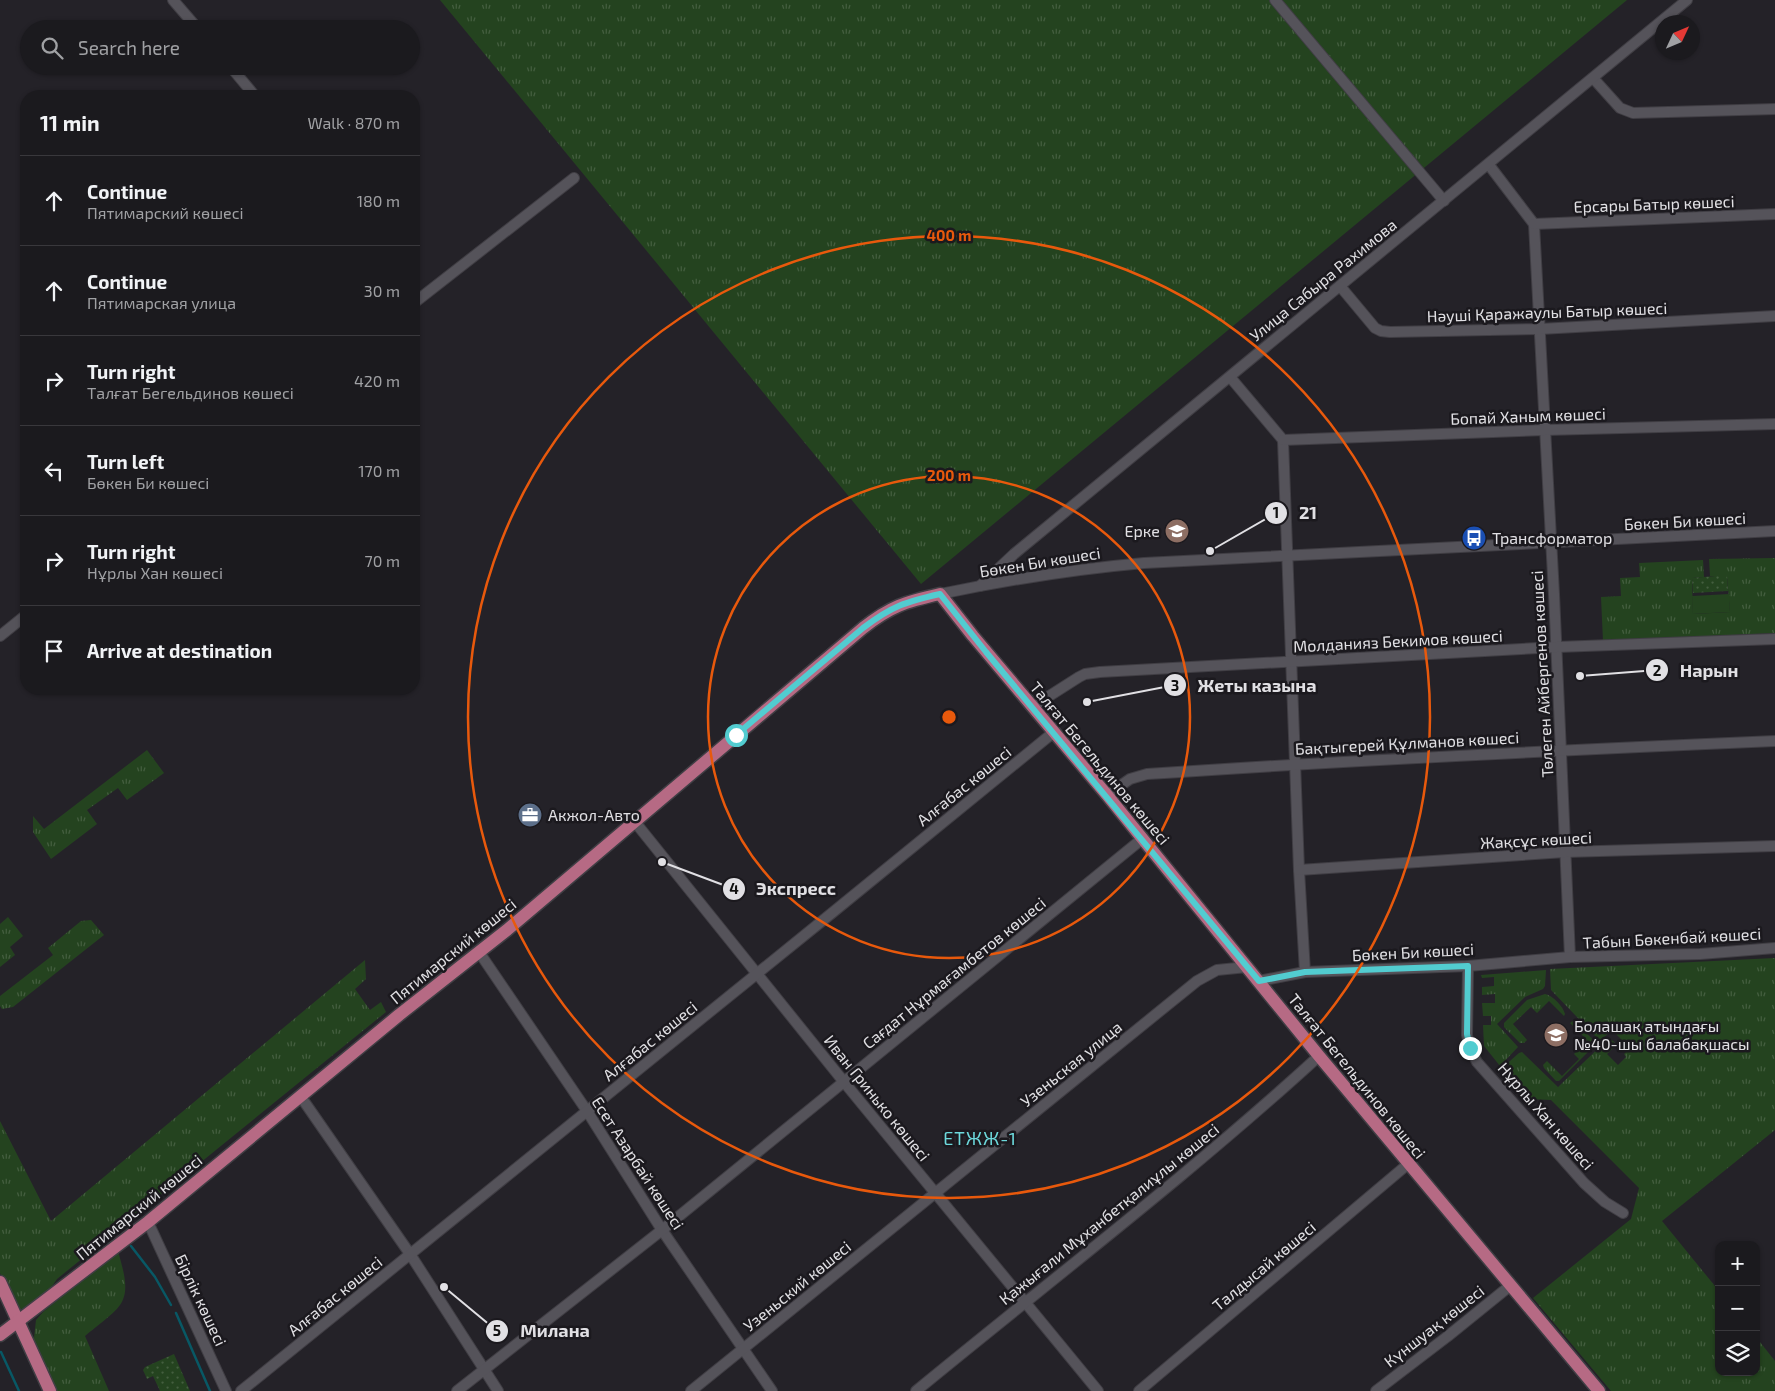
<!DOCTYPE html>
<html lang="en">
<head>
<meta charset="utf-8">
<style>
	body { margin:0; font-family:"Exo 2",sans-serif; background:#242327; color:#f1f3f6 }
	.controls { position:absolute; right:15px; bottom:15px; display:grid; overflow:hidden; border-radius:10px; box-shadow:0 1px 4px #0004 }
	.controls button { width:45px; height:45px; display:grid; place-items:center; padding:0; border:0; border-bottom:1px solid #39383c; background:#1b1a1e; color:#f1f3f6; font:25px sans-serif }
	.compass { position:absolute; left:1655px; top:15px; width:45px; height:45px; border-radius:50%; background:#1b1a1e; box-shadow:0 1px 4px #0004; rotate:46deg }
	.stop { position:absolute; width:15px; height:15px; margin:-11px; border:4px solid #52ccd0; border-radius:50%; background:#fff }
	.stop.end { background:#52ccd0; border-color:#fff; box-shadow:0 1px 5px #0008 }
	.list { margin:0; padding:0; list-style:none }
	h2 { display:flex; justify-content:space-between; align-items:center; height:65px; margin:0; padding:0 20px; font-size:21px }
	h2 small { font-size:16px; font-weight:400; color:#a0a1a4 }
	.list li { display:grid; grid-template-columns:32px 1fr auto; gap:15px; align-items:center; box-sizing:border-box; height:90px; padding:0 20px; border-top:1px solid #39383c }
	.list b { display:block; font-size:19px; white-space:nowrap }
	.list p { margin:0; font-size:16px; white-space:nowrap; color:#a0a1a4 }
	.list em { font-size:16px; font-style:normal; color:#a0a1a4 }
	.icon { flex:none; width:28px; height:28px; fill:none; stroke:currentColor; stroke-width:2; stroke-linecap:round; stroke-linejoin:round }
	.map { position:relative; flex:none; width:1775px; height:1391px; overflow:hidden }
	.search { position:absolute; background:#1b1a1e; box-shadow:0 1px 4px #0004; left:20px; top:20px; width:400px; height:55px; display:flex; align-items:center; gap:12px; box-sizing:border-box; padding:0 18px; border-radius:28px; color:#a0a1a4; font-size:19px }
	.panel { position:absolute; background:#1b1a1e; box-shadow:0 1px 4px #0004; left:20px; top:90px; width:400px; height:605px; border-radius:20px }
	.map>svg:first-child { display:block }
	.grass { fill:url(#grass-tufts) }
	.park { fill:url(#park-dots) }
	.pitch { fill:#24431f }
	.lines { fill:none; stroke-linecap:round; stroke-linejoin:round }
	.stream { stroke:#085865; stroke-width:2.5 }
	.minor-casing { stroke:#403e44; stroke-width:12 }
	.major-casing { stroke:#403e44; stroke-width:15 }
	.minor { stroke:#55535a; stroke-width:10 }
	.major { stroke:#b66a84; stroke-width:12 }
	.route { stroke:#52ccd0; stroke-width:6 }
	.ring { fill:none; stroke:#e8590c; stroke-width:2.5 }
	.labels { text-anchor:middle; stroke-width:5; stroke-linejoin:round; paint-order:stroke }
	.street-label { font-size:16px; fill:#e1e0e4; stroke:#1b191e }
	.poi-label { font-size:16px; fill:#e1e0e4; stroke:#1b191e; text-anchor:start }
	.neighbourhood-label { font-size:18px; letter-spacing:1px; fill:#6dd9dc; stroke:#1b191e }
	.centre { fill:#e8590c; stroke:#1b191e; stroke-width:2.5 }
	.ring-label { font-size:15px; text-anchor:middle; font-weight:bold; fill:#e8590c; stroke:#1b191e; stroke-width:5; stroke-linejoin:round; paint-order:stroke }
	.leader { fill:none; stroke:#e1e0e4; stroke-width:2 }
	.callout-dot { fill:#e1e0e4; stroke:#1b191e; stroke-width:2 }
	.mark-label { font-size:15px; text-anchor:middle; font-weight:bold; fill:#111 }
	.callout-label { font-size:18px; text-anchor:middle; font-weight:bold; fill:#e1e0e4; stroke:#1b191e; stroke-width:5; stroke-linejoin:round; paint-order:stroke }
</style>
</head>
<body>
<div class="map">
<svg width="1775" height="1391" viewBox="0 0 1775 1391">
	<defs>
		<pattern id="grass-tufts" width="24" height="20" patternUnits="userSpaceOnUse" patternTransform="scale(1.25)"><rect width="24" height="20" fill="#24431f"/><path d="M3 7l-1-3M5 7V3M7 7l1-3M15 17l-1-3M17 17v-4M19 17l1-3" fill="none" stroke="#445e3f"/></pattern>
		<pattern id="park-dots" width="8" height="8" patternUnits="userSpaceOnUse" patternTransform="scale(1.25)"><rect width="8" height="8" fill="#24431f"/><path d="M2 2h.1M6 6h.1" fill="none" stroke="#445e3f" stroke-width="1.8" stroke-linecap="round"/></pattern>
	</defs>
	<rect width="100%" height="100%" fill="#242228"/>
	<g class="grass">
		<path d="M 440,0 L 1627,0 L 921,584 Z"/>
		<path d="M 1775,558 L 1775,633 L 1603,641 L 1601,597 L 1621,596 L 1620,578 L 1640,577 L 1639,563 L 1703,560 L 1704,577 L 1692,578 L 1693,614 L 1730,612 L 1727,576 L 1710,576 L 1709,559 Z"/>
		<path d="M 147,750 L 164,773 L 127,800 L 118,788 L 87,810 L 97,824 L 51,859 L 33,832 L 33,816 L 44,829 Z"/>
		<path d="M 8,917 L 23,936 L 10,947 L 15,955 L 0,967 L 0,924 Z"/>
		<path d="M 91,920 L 104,935 L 13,1007 L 2,1009 L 0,1006 L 0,996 L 53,955 L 48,948 L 81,921 Z"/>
		<path d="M 1775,958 L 1775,1130 L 1662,1221 L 1719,1291 L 1719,1372 L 1756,1372 L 1756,1337 L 1775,1361 L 1775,1391 L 1611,1391 L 1533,1298 L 1631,1219 L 1639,1188 L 1551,1100 L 1528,1099 L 1502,1068 L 1519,1053 L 1522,1052 L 1558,1087 L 1609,1038 L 1617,1044 L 1607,1054 L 1618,1065 L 1626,1057 L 1624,1054 L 1630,1048 L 1615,1033 L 1610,1032 L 1600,1041 L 1551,990 L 1550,969 Z"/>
		<path d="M 365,960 L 366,979 L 355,989 L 370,1010 L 381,1002 L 386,1012 L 57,1279 C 49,1291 36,1310 19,1309 L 14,1305 L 0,1273 L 0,1121 L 51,1221 Z"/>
		<path d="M 1546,970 L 1545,986 L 1543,989 L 1525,997 L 1497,1024 L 1518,1047 L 1500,1066 L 1484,1046 L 1483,1025 L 1491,1025 L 1491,1016 L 1483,1016 L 1482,1003 L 1495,1003 L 1495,994 L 1482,995 L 1482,987 L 1494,986 L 1494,977 L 1482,978 L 1481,975 Z"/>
		<path d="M 1545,994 C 1553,996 1563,1006 1565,1014 L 1564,1016 L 1549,1001 L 1537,1013 L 1531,1007 L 1513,1024 L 1527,1040 L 1524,1043 L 1520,1043 L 1504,1027 L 1504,1023 L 1527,1000 Z"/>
		<path d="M 1573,1021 L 1577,1023 L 1595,1042 L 1595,1045 L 1559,1081 L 1556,1081 L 1544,1068 L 1543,1065 L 1547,1061 L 1562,1076 L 1579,1059 L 1574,1054 L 1587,1040 L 1570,1023 Z"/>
		<path d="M 118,1251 C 122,1267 131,1290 120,1305 C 113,1315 94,1328 85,1336 L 109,1391 L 54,1391 L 33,1347 L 36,1320 L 43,1312 Z"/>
	</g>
	<g class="park">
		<path d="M 1727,575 L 1728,591 L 1693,593 L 1692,578 Z"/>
		<path d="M 174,1354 L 190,1391 L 160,1391 L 153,1376 L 147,1379 L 143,1370 L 145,1367 Z"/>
	</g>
	<path class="pitch" d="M 1729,594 L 1730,612 L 1693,614 L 1692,596 Z"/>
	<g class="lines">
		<g class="stream">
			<path d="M 131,1246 L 155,1277 L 171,1305"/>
			<path d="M 176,1313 L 210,1391"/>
			<path d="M 1,1352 L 19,1391"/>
		</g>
		<defs>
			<g id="minor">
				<path d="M 173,0 L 198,29"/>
				<path d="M 1275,0 L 1444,201"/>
				<path d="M 230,66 L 255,96"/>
				<path d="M 1593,78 L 1620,108 L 1633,113 L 1775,109"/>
				<path d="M 1489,165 L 1534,224 L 1554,594 L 1570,957"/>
				<path d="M 1534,224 L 1775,214"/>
				<path d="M 1340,286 L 1375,328 L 1381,331 L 1390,332 L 1540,329 L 1775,316"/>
				<path d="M 414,303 L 574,178"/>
				<path d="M 1230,377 L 1283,440 L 1299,870 L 1305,972"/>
				<path d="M 1283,440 L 1545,430 L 1775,424"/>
				<path d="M 980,586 L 1014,554 L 1687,0"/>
				<path d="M 940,594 C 1007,580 1076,569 1144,563 L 1775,531"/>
				<path d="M 0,636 L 26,615"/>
				<path d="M 1032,707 L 1079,677 L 1085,674 L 1100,672 L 1557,647 L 1775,639"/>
				<path d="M 1107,795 L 1130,779 L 1147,774 C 1356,760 1565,750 1775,741"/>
				<path d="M 635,822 L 844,1082 L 1098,1391"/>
				<path d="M 1299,870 L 1565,852 L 1775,846"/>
				<path d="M 479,952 L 587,1111 L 662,1230 L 772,1391"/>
				<path d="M 1468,966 L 1467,1035 L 1470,1048 L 1477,1062 L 1584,1183 L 1605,1202 L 1623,1213"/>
				<path d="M 1259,981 L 1305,972 L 1468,966 L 1570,957 L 1700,954 L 1775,948"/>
				<path d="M 301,1097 L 410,1254 L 498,1391"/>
				<path d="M 148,1222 L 226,1391"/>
				<path d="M 241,1391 C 512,1172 784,953 1054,732"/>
				<path d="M 457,1391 L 662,1230 L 1142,839"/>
				<path d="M 691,1391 L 1197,981 L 1217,970 L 1247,967"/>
				<path d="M 916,1391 C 1051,1280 1190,1174 1319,1056"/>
				<path d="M 1139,1391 L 1408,1164"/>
				<path d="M 1376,1391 L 1448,1336 L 1511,1285"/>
			</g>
			<g id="major">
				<path d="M 0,1282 L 50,1391"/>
				<path d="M 0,1335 L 148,1222 L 399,1015 L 507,930 L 863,628 C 891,606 905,602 940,594 L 973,636 L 1107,795 L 1319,1056 L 1599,1391"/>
			</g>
		</defs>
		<use href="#minor" class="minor-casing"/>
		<use href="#major" class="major-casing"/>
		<use href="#minor" class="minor"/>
		<use href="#major" class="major"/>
	</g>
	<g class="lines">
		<path class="route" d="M 736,735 L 863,628 C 892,606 905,602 940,594 L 986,652 L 1259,981 L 1305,972 L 1468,966 L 1467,1034 L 1470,1048"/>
	</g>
	<g class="ring">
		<circle cx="949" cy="717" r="241"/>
		<circle cx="949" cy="717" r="481"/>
	</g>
	<defs>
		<symbol id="school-disc" viewBox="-11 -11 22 22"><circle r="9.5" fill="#8d6e63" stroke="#1b191e"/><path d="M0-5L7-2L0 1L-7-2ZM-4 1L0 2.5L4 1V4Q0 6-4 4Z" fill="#fff"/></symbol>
		<symbol id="bus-disc" viewBox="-11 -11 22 22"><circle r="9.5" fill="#1a4fb4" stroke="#1b191e"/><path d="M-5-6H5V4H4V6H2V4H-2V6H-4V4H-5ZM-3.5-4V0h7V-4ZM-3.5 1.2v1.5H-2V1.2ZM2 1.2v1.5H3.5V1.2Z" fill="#fff"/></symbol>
		<symbol id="office-disc" viewBox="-11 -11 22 22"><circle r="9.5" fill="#5c6f8a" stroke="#1b191e"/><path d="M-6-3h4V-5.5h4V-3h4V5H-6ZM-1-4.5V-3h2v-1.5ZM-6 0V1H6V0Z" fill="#fff"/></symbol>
	</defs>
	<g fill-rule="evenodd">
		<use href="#school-disc" x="1163" y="517" width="28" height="28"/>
		<use href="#bus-disc" x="1460" y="524" width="28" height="28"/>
		<use href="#office-disc" x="516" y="801" width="28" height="28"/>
		<use href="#school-disc" x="1542" y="1021" width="28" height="28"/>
	</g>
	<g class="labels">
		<g class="street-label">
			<text transform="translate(1654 204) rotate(-2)" y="6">Ерсары Батыр көшесі</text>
			<text transform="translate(1323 280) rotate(-39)" y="6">Улица Сабыра Рахимова</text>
			<text transform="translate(1547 312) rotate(-2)" y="6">Нәуші Қаражаулы Батыр көшесі</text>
			<text transform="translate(1528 416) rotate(-2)" y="6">Бопай Ханым көшесі</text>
			<text transform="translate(1685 521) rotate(-3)" y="6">Бөкен Би көшесі</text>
			<text transform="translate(1040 562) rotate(-9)" y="6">Бөкен Би көшесі</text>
			<text transform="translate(1398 641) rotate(-3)" y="6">Молданияз Бекимов көшесі</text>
			<text transform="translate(1542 674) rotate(-93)" y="6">Төлеген Айбергенов көшесі</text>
			<text transform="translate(1407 743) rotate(-3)" y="6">Бақтыгерей Құлманов көшесі</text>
			<text transform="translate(1100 763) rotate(50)" y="6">Талғат Бегельдинов көшесі</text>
			<text transform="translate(964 786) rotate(-39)" y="6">Алғабас көшесі</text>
			<text transform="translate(1536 840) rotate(-3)" y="6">Жақсұс көшесі</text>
			<text transform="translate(1672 938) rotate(-3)" y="6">Табын Бөкенбай көшесі</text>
			<text transform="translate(453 951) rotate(-39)" y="6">Пятимарский көшесі</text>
			<text transform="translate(1413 952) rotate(-3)" y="6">Бөкен Би көшесі</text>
			<text transform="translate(954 973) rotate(-39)" y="6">Сағдат Нұрмағамбетов көшесі</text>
			<text transform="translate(650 1041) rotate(-39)" y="6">Алғабас көшесі</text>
			<text transform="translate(1071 1064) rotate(-39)" y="6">Узеньская улица</text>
			<text transform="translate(1357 1076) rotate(51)" y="6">Талғат Бегельдинов көшесі</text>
			<text transform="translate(877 1098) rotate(51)" y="6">Иван Гринько көшесі</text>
			<text transform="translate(1546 1116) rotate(49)" y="6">Нұрлы Хан көшесі</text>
			<text transform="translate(638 1163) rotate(57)" y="6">Есет Азарбай көшесі</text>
			<text transform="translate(139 1207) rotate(-39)" y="6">Пятимарский көшесі</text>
			<text transform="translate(1109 1214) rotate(-39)" y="6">Қажығали Мұханбетқалиұлы көшесі</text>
			<text transform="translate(1264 1266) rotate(-40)" y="6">Талдысай көшесі</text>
			<text transform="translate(797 1286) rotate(-39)" y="6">Узеньский көшесі</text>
			<text transform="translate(335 1296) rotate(-39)" y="6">Алғабас көшесі</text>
			<text transform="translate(201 1300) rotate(65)" y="6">Бірлік көшесі</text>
			<text transform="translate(1434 1326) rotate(-38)" y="6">Күншуақ көшесі</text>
		</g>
		<g class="poi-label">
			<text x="1160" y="537" text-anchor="end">Ерке</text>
			<text x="1492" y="544">Трансформатор</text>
			<text x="548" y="821">Акжол-Авто</text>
			<text x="1574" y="1032">Болашақ атындағы<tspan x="1574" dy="18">№40-шы балабақшасы</tspan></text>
		</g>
		<g class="neighbourhood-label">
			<text x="980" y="1145">ЕТЖЖ-1</text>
		</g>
	</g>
	<circle cx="949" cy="717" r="8" class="centre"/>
	<g class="ring-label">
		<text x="949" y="241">400 m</text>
		<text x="949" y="481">200 m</text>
	</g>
	<path class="leader" d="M1210 551L1276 513M1580 676L1657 670M1087 702L1175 685M662 862L734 889M444 1287L497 1331"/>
	<g class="callout-dot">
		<circle cx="1210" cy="551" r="5"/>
		<circle cx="1580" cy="676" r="5"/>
		<circle cx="1087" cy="702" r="5"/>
		<circle cx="662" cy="862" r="5"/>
		<circle cx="444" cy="1287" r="5"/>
		<circle cx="1276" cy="513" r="12"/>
		<circle cx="1657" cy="670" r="12"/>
		<circle cx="1175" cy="685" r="12"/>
		<circle cx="734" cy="889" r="12"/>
		<circle cx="497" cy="1331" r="12"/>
	</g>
	<g class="mark-label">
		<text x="1276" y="518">1</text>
		<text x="1657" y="676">2</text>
		<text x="1175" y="691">3</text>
		<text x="734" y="894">4</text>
		<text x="497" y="1336">5</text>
	</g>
	<g class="callout-label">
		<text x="1308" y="519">21</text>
		<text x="1709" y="677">Нарын</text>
		<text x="1257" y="692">Жеты казына</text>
		<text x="796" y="895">Экспресс</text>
		<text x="555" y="1337">Милана</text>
	</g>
</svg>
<div class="controls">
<button>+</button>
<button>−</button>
<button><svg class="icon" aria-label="layers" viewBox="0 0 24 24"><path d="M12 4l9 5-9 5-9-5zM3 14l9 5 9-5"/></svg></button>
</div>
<svg class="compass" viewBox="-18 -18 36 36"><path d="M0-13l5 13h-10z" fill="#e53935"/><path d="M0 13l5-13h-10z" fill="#a0a1a4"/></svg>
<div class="stop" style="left:736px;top:735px"></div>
<div class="stop end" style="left:1470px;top:1048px"></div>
<div class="search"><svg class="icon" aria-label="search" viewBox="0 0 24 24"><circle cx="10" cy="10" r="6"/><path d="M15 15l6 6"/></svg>Search here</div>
<section class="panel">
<h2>11 min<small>Walk · 870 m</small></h2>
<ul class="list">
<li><svg class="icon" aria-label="ahead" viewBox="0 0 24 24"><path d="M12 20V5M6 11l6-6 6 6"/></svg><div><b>Continue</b><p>Пятимарский көшесі</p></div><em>180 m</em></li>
<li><svg class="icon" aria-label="ahead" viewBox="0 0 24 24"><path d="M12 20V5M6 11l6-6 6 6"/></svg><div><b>Continue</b><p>Пятимарская улица</p></div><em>30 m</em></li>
<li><svg class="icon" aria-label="right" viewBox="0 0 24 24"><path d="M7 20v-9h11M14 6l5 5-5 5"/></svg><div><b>Turn right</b><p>Талғат Бегельдинов көшесі</p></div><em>420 m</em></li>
<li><svg class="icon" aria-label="left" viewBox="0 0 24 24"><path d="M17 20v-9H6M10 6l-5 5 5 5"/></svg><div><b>Turn left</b><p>Бөкен Би көшесі</p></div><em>170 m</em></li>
<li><svg class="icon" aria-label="right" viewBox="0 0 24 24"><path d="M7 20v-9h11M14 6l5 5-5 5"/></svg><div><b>Turn right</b><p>Нұрлы Хан көшесі</p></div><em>70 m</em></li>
<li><svg class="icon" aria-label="arrive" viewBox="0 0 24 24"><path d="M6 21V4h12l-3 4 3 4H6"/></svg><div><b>Arrive at destination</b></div></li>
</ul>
</section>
</div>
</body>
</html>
